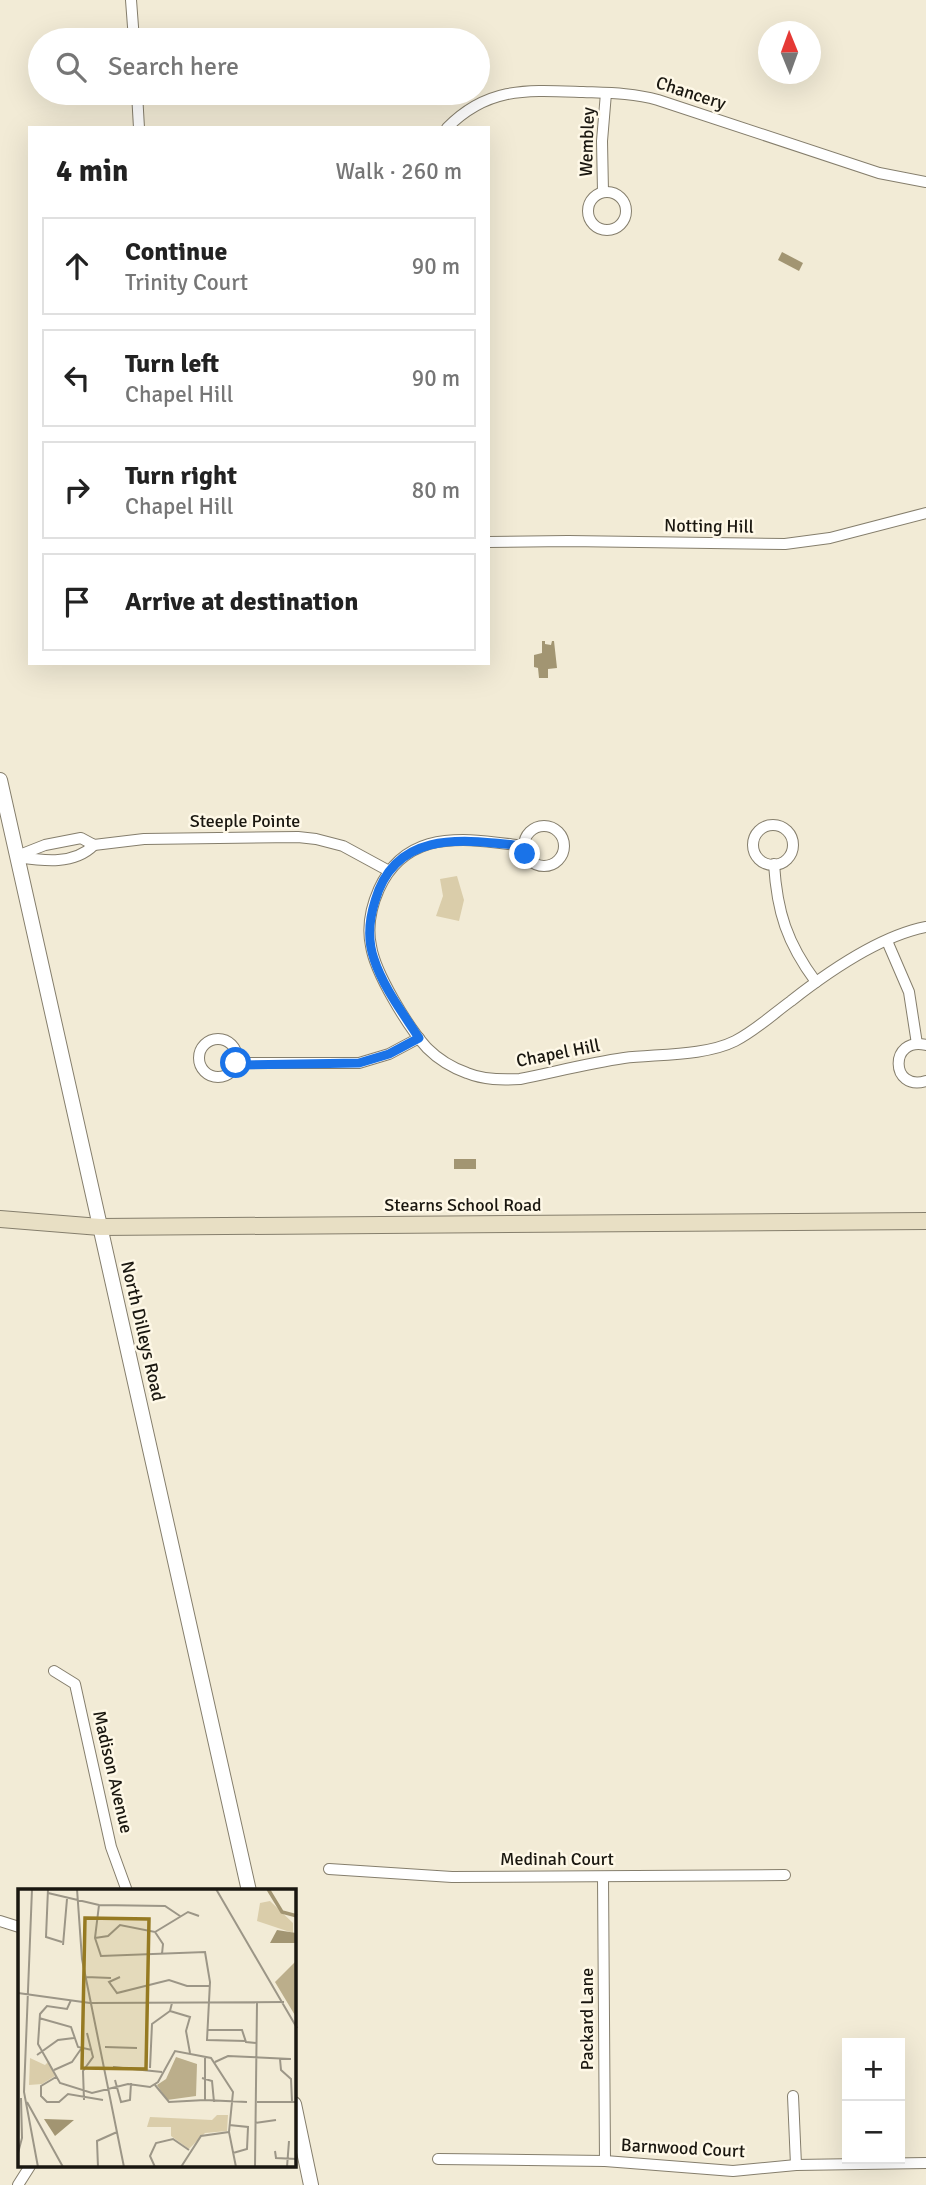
<!DOCTYPE html>
<html lang="en">
<head>
<meta charset="utf-8">
<style>
	body { margin:0; font-family:Signika,sans-serif; background:#f6f6f6; color:#222 }
	.controls { position:absolute; right:21px; bottom:21px; display:grid; overflow:hidden; border-radius:0px; box-shadow:0 7px 28px #0002 }
	.controls button { width:63px; height:63px; display:grid; place-items:center; padding:0; border:0; border-bottom:2px solid #e0e0e0; background:#fff; color:#222; font:35px sans-serif }
	.compass { position:absolute; left:758px; top:21px; width:63px; height:63px; border-radius:50%; background:#fff; box-shadow:0 7px 28px #0002; rotate:359deg }
	.stop { position:absolute; width:21px; height:21px; margin:-16px; border:5px solid #1a73e8; border-radius:50%; background:#fff }
	.stop.end { background:#1a73e8; border-color:#fff; box-shadow:0 2px 7px #0008 }
	.list { margin:0; padding:0; list-style:none }
	h2 { display:flex; justify-content:space-between; align-items:center; height:91px; margin:0; padding:0 28px; font-size:30px }
	h2 small { font-size:23px; font-weight:400; color:#767676 }
	.list li { display:grid; grid-template-columns:46px 1fr auto; gap:21px; align-items:center; box-sizing:border-box; height:98px; margin:0 14px 14px; padding:0 14px; border:2px solid #e0e0e0; border-radius:0px }
	.list b { display:block; font-size:26px; white-space:nowrap }
	.list p { margin:0; font-size:23px; white-space:nowrap; color:#767676 }
	.list em { font-size:23px; font-style:normal; color:#767676 }
	.icon { flex:none; width:38px; height:38px; fill:none; stroke:currentColor; stroke-width:2; stroke-linecap:round; stroke-linejoin:round }
	.map { position:relative; flex:none; width:926px; height:2185px; overflow:hidden }
	.search { position:absolute; background:#fff; box-shadow:0 7px 28px #0002; left:28px; top:28px; width:462px; height:77px; display:flex; align-items:center; gap:18px; box-sizing:border-box; padding:0 24px; border-radius:38px; color:#767676; font-size:26px }
	.panel { position:absolute; background:#fff; box-shadow:0 7px 28px #0002; left:28px; top:126px; width:462px; height:539px; border-radius:0px }
	.map>svg:first-child { display:block }
	.green { fill:#dacdaa }
	.water { fill:#a29572 }
	.lines { fill:none; stroke-linecap:round; stroke-linejoin:round }
	.minor-casing { stroke:#857e6c; stroke-width:12 }
	.tertiary-casing { stroke:#857e6c; stroke-width:16 }
	.secondary-casing { stroke:#857e6c; stroke-width:18 }
	.minor { stroke:#fff; stroke-width:10 }
	.tertiary { stroke:#fff; stroke-width:14 }
	.secondary { stroke:#e8dfc4; stroke-width:16 }
	.route { stroke:#1a73e8; stroke-width:9 }
	.labels { text-anchor:middle; stroke-width:5; stroke-linejoin:round; paint-order:stroke }
	.street-label { font-size:18px; fill:#1a1710; stroke:#fef8e7 }
	.inset-river { fill:none; stroke:#a29572; stroke-width:3.5 }
	.inset-road { fill:none; stroke:#9c9687; stroke-width:2 }
	.view { fill:#967a22; fill-opacity:0.15; stroke:#967a22; stroke-width:3.5 }
	.inset-edge { fill:none; stroke:#1a1710; stroke-width:3.5 }
</style>
</head>
<body>
<div class="map">
<svg width="926" height="2185" viewBox="0 0 926 2185">
	<rect width="100%" height="100%" fill="#f2ebd6"/>
	<path class="green" d="M 457,876 L 464,900 L 459,921 L 436,916 L 443,896 L 440,879 Z"/>
	<g class="water">
		<path d="M 782,252 L 803,263 L 799,271 L 778,260 Z"/>
		<path d="M 542,641 L 545,641 L 545,644 L 551,645 L 552,641 L 554,641 L 557,668 L 548,669 L 548,678 L 539,678 L 538,668 L 534,667 L 534,655 L 542,653 Z"/>
		<rect x="454" y="1159" width="22" height="10"/>
	</g>
	<g class="lines">
		<defs>
			<g id="minor">
				<path d="M 131,0 L 134,40"/>
				<path d="M 137,93 L 139,128"/>
				<path d="M 447,128 C 488,86 529,90 583,92 C 609,93 633,93 658,100 L 879,173 L 926,182"/>
				<circle cx="607" cy="211" r="19"/>
				<path d="M 603,192 L 602,141 L 606,93"/>
				<path d="M 488,542 L 568,541 L 785,544 L 830,538 L 926,513"/>
				<circle cx="773" cy="845" r="20"/>
				<circle cx="544" cy="846" r="20"/>
				<path d="M 524,846 C 492,842 460,836 429,844 C 405,851 389,867 379,889 C 371,907 367,927 371,946 C 375,973 408,1027 427,1048 C 438,1059 453,1068 467,1073 C 484,1080 502,1080 520,1079 C 555,1072 589,1063 624,1058 C 658,1054 705,1056 735,1041 C 755,1031 773,1014 791,1001 C 828,972 880,936 926,927"/>
				<path d="M 17,856 L 45,845 L 81,838 L 94,845 L 144,839 L 298,837 L 316,839 L 343,846 L 389,871"/>
				<path d="M 18,857 C 44,861 74,865 94,845"/>
				<path d="M 774,864 C 777,912 787,943 816,982"/>
				<path d="M 887,941 L 909,992 L 917,1044"/>
				<circle cx="218" cy="1058" r="19"/>
				<path d="M 926,1045 C 889,1036 890,1092 926,1081"/>
				<path d="M 236,1063 L 359,1063 L 389,1054 L 419,1038"/>
				<path d="M 54,1671 L 75,1684 L 111,1847 L 127,1891"/>
				<path d="M 329,1869 L 452,1877 L 785,1875"/>
				<path d="M 603,1877 L 605,2161"/>
				<path d="M 0,1921 L 19,1927"/>
				<path d="M 793,2096 L 796,2165"/>
				<path d="M 438,2159 L 605,2161 L 733,2171 L 796,2165 L 926,2163"/>
				<path d="M 18,2185 L 30,2166"/>
			</g>
			<g id="tertiary">
				<path d="M 0,780 L 249,1891"/>
				<path d="M 294,2104 L 311,2185"/>
			</g>
			<path id="secondary" d="M 0,1219 L 100,1227 L 926,1221"/>
		</defs>
		<use href="#minor" class="minor-casing"/>
		<use href="#tertiary" class="tertiary-casing"/>
		<use href="#secondary" class="secondary-casing"/>
		<use href="#minor" class="minor"/>
		<use href="#tertiary" class="tertiary"/>
		<use href="#secondary" class="secondary"/>
	</g>
	<g class="lines">
		<path class="route" d="M 236,1063 L 242,1065 L 359,1063 L 389,1054 L 419,1038 C 403,1013 383,987 374,959 C 367,939 369,920 375,901 C 396,828 465,840 524,846 L 525,854"/>
	</g>
	<g class="labels">
		<g class="street-label">
			<text transform="translate(691 93) rotate(18)" y="6">Chancery</text>
			<text transform="translate(587 142) rotate(-88)" y="6">Wembley</text>
			<text transform="translate(709 526) rotate(1)" y="6">Notting Hill</text>
			<text x="245" y="827">Steeple Pointe</text>
			<text transform="translate(558 1053) rotate(-11)" y="6">Chapel Hill</text>
			<text x="463" y="1211">Stearns School Road</text>
			<text transform="translate(143 1331) rotate(77)" y="6">North Dilleys Road</text>
			<text transform="translate(113 1772) rotate(77)" y="6">Madison Avenue</text>
			<text x="557" y="1865">Medinah Court</text>
			<text transform="translate(587 2019) rotate(-90)" y="6">Packard Lane</text>
			<text transform="translate(683 2148) rotate(3)" y="6">Barnwood Court</text>
		</g>
	</g>
	<g transform="translate(18 1889)">
		<rect width="278" height="278" fill="#f2ebd6"/>
		<path d="M 252,12 L 275,34 L 275,44 L 239,32 L 242,14 ZM 12,169 L 27,176 L 31,172 L 37,187 L 24,195 L 11,196 ZM 199,226 L 210,226 L 209,242 L 187,244 L 171,260 L 153,247 L 153,238 L 129,238 L 132,228 L 194,231 Z" fill="#dacdaa"/>
		<path d="M 278,72 L 278,128 L 257,93 ZM 158,168 L 179,175 L 178,207 L 149,211 L 139,196 L 148,190 Z" fill="#bbae8b"/>
		<path d="M 259,41 L 278,44 L 278,54 L 252,54 ZM 26,230 L 56,231 L 37,247 Z" fill="#a29572"/>
		<path class="inset-river" d="M 250,0 L 264,23 L 279,27"/>
		<path class="inset-road" d="M 14,0 L 6,203 L 20,278M 30,0 L 28,48 L 44,53M 59,0 L 64,70 L 106,278M 198,0 L 279,139M 30,4 L 81,16 L 147,17 L 162,27M 81,16 L 77,49 L 83,67 L 187,63 L 192,93 L 189,151 L 228,152M 137,43 L 145,55 L 144,65M 77,49 L 90,47 L 102,36 L 137,43 L 170,23 L 181,27M 45,56 L 49,10M 68,88 L 93,89M 102,88 L 91,93 L 99,104 L 151,91 L 169,97 L 191,97M 0,104 L 72,114 L 266,113M 53,111 L 49,120 L 29,117 L 22,125 L 20,155 L 42,194 L 74,204 L 110,195 L 132,198 L 140,193 L 157,162 L 193,169 L 215,203 L 211,243 L 218,278M 152,122 L 172,128 L 168,142 L 172,164M 21,129 L 53,138 L 60,158 L 74,161M 189,141 L 224,141 L 228,153 L 238,154M 87,158 L 119,159M 19,166 L 40,151 L 56,149M 187,167 L 187,211 L 229,213M 262,170 L 263,181 L 273,190 L 274,213M 197,173 L 210,167 L 273,170M 95,178 L 144,183M 132,179 L 134,135 L 152,122 L 154,114M 36,181 L 54,173 L 63,160M 38,188 L 23,197 L 23,207 L 29,213 L 41,213 L 50,205 L 85,211M 184,189 L 194,192 L 196,213M 97,191 L 103,213 L 112,211 L 113,194M 137,196 L 151,213 L 187,211M 66,211 L 65,182 L 75,168 L 69,144M 9,213 L 45,278M 239,213 L 279,213M 237,234 L 258,231M 211,236 L 230,238 L 229,260 L 215,264M 257,262 L 258,269 L 279,270M 0,264 L 4,249 L 3,209M 80,278 L 79,252 L 99,243M 137,278 L 132,267 L 138,254 L 155,250 L 171,261M 163,278 L 183,247 L 211,243M 237,278 L 239,114M 269,278 L 271,252"/>
		<path class="view" d="M 67,29 L 131,30 L 128,180 L 64,179 Z"/>
		<rect width="278" height="278" class="inset-edge"/>
	</g>
</svg>
<div class="controls">
<button>+</button>
<button>−</button>
</div>
<svg class="compass" viewBox="-18 -18 36 36"><path d="M0-13l5 13h-10z" fill="#e53935"/><path d="M0 13l5-13h-10z" fill="#767676"/></svg>
<div class="stop" style="left:236px;top:1063px"></div>
<div class="stop end" style="left:525px;top:854px"></div>
<div class="search"><svg class="icon" aria-label="search" viewBox="0 0 24 24"><circle cx="10" cy="10" r="6"/><path d="M15 15l6 6"/></svg>Search here</div>
<section class="panel">
<h2>4 min<small>Walk · 260 m</small></h2>
<ul class="list">
<li><svg class="icon" aria-label="ahead" viewBox="0 0 24 24"><path d="M12 20V5M6 11l6-6 6 6"/></svg><div><b>Continue</b><p>Trinity Court</p></div><em>90 m</em></li>
<li><svg class="icon" aria-label="left" viewBox="0 0 24 24"><path d="M17 20v-9H6M10 6l-5 5 5 5"/></svg><div><b>Turn left</b><p>Chapel Hill</p></div><em>90 m</em></li>
<li><svg class="icon" aria-label="right" viewBox="0 0 24 24"><path d="M7 20v-9h11M14 6l5 5-5 5"/></svg><div><b>Turn right</b><p>Chapel Hill</p></div><em>80 m</em></li>
<li><svg class="icon" aria-label="arrive" viewBox="0 0 24 24"><path d="M6 21V4h12l-3 4 3 4H6"/></svg><div><b>Arrive at destination</b></div></li>
</ul>
</section>
</div>
</body>
</html>
